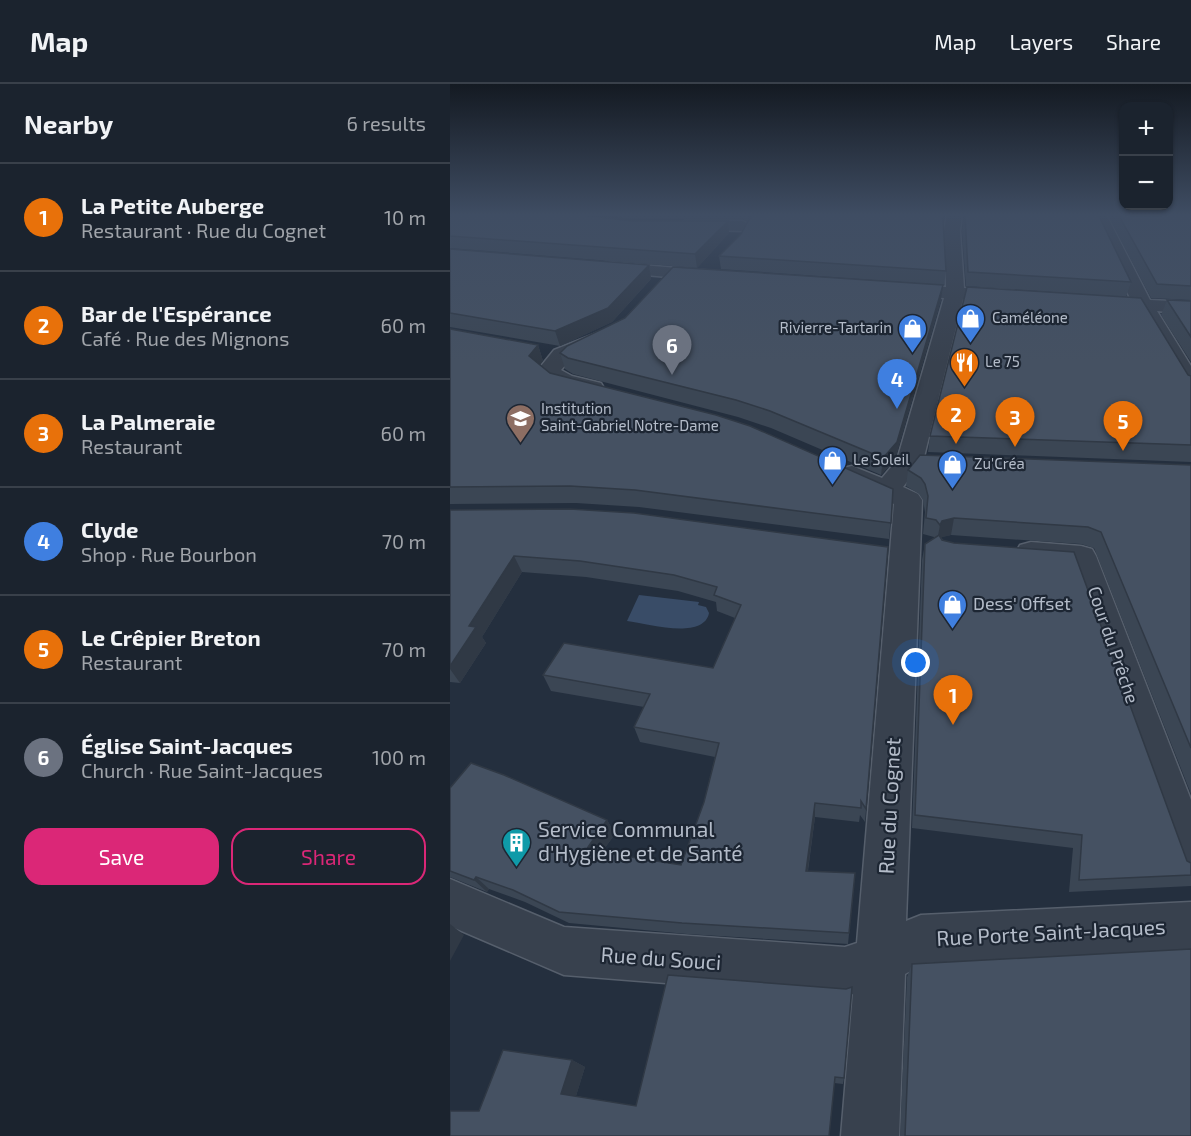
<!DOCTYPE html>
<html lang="en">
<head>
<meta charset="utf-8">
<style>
	body { margin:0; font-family:"Exo 2",sans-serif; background:#282f3a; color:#f1f3f6 }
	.controls { position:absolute; right:18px; top:18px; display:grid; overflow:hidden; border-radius:12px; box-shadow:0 2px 4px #0004 }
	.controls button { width:54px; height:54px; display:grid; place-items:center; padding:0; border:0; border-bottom:2px solid #39404a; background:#1b232e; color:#f1f3f6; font:30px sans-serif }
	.you { position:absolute; left:466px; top:579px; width:21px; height:21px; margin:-15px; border:4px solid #fff; border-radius:50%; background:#1a73e8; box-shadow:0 0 0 9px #1a73e833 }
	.badge { display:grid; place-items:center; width:39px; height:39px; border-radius:50%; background:#db2777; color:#fff; font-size:20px; font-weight:700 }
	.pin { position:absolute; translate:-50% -50px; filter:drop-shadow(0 2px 3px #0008) }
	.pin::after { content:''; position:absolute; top:32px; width:21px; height:18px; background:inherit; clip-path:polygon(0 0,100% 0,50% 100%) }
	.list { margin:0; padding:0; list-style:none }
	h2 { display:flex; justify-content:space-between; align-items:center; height:78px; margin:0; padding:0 24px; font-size:26px }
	h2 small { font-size:20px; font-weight:400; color:#a0a4aa }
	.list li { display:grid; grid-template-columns:39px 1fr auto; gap:18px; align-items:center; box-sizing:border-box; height:108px; padding:0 24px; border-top:2px solid #39404a }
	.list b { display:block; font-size:22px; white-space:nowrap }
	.list p { margin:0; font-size:20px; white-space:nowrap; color:#a0a4aa }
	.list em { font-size:20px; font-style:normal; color:#a0a4aa }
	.actions { display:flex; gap:12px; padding:18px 24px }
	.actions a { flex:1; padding:14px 0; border:2px solid #db2777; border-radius:18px; text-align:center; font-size:21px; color:#db2777 }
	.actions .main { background:#db2777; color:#fff }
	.map { position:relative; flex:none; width:741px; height:1052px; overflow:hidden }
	header { display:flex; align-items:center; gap:36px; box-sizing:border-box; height:84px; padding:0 30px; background:#1b232e; border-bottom:2px solid #39404a }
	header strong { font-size:28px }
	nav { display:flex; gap:33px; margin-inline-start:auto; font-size:21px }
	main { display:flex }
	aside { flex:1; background:#1b232e }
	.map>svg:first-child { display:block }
	.water { fill:#394c67 }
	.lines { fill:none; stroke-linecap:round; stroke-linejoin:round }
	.minor-casing { stroke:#565f6c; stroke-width:3 }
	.minor { fill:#38414e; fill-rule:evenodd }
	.wall { fill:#3b4654 }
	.shaded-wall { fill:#303945 }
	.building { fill:#455162; stroke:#303945; stroke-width:1.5 }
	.labels { text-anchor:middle; stroke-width:4.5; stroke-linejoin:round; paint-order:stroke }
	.far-poi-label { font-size:15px; fill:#b4bcc9; stroke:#1d2633; text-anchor:start }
	.poi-label { font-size:18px; fill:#b4bcc9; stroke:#1d2633; text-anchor:start }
	.street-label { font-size:18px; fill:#b4bcc9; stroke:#1d2633 }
	.near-street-label { font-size:21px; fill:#b4bcc9; stroke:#1d2633 }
	.near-poi-label { font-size:21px; fill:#b4bcc9; stroke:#1d2633; text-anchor:start }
</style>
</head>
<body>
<header>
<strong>Map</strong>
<nav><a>Map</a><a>Layers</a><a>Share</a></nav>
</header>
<main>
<aside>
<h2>Nearby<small>6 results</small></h2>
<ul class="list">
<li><span class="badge" style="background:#e8710a">1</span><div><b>La Petite Auberge</b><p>Restaurant · Rue du Cognet</p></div><em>10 m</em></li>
<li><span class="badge" style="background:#e8710a">2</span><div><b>Bar de l'Espérance</b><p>Café · Rue des Mignons</p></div><em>60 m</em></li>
<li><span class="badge" style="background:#e8710a">3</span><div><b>La Palmeraie</b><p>Restaurant</p></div><em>60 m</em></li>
<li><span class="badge" style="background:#3f7fe0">4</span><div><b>Clyde</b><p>Shop · Rue Bourbon</p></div><em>70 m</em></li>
<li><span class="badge" style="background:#e8710a">5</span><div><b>Le Crêpier Breton</b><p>Restaurant</p></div><em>70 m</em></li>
<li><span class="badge" style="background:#6b7280">6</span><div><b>Église Saint-Jacques</b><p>Church · Rue Saint-Jacques</p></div><em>100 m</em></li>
</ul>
<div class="actions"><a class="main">Save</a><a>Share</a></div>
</aside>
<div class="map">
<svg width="741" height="1052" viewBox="0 0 741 1052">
	<rect width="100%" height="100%" fill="#242f3e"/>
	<path class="water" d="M 189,511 L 249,518 L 248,521 L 256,523 L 259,529 C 254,556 198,540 177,537 Z"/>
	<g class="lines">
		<defs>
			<g id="minor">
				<path d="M 497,130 L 512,130 L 510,147 L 514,204 L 560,206 L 567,208 L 569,212 L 567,216 L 560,218 L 513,215 L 473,377 L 453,403 L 468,410 L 472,416 L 456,837 L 471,831 L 741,818 L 741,866 L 475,879 L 455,890 L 449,1052 L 391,1052 L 403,910 L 395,913 L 114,891 L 0,842 L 0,795 L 114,843 L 395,863 L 407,859 L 444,420 L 393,396 L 389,390 L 393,384 L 402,382 L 432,394 L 447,376 L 494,214 L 446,211 L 440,210 L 437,206 L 440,202 L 446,201 L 496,203 L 494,147 Z"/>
				<path d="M 641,130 L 656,130 L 700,216 L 741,218 L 741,230 L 707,227 L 741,282 L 741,307 L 733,305 L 730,300 L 686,226 L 643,222 L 641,218 L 643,214 L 680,214 Z"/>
				<path d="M 235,137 L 293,137 L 301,142 L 293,147 L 230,145 L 227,142 L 230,139 Z"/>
				<path d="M 156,178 L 263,187 L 269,188 L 272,192 L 269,196 L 263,197 L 150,187 L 147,183 L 150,179 Z"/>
				<path d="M 152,247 L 159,249 L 162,253 L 159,257 L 120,276 L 111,286 L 122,292 L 151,299 L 154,304 L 151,309 C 133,313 98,303 87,287 L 104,266 Z"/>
				<path d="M 581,458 L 631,462 L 642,465 L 646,472 L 741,716 L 741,795 L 725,789 L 719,773 L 619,481 L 570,475 L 566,468 L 570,461 Z"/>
			</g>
		</defs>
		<use href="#minor" class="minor-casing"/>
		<use href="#minor" class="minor"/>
	</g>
	<g class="wall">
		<path d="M 0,130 L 182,137 L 278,137 L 279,149 L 247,184 L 0,164 Z"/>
		<path d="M 143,130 L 495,130 L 493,137 L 496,187 L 494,201 L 271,185 L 269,172 L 291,150 L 298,138 L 293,135 L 185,135 Z"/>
		<path d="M 514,130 L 681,198 L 676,213 L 516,202 L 512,147 Z"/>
		<path d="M 657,130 L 741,130 L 741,216 L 701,214 Z"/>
		<path d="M 0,165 L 199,181 L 201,195 L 162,238 L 110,262 L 0,243 Z"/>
		<path d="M 491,216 L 445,375 L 431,391 L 321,344 L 288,333 L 123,290 L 115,285 L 110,269 Z"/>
		<path d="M 717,216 L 741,217 L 741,278 L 711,231 Z"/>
		<path d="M 0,245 L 88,261 L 93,277 L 90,280 L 100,289 L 443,405 L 439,455 L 189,423 L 126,419 L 0,420 Z"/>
		<path d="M 738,291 L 741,292 L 741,378 L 478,368 L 480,352 Z"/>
		<path d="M 741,381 L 741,710 L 644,464 L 631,460 L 501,451 L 491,453 L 737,777 L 741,779 L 741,802 L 619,808 L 623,764 L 462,744 L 472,476 L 475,460 L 484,454 L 484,453 L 473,450 L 475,428 L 473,416 L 469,410 L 456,402 L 458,386 Z"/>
		<path d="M 0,426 L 438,463 L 415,738 L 410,731 L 409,738 L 365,733 L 358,787 L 405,789 L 398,860 L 237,850 L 119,839 L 75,818 L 39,805 L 37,808 L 0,793 L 0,704 L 157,736 L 165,750 L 151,769 L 231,781 L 254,718 L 265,673 L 190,658 L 184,643 L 194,623 L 101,607 L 93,591 L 263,584 L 285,534 L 267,527 L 266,518 L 228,507 L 136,493 L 72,488 L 32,553 L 36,559 L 10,599 L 0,598 Z"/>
		<path d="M 462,880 L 741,1052 L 450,1052 L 457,893 Z"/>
		<path d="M 218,891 L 394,994 L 393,1000 L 384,999 L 379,1052 L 29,1027 L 122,976 L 135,983 L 126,1012 L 186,1022 Z"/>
	</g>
	<g class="shaded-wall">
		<path d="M 278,137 L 279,149 L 247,184 L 245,170 Z"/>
		<path d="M 199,181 L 201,195 L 162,238 L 110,262 L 105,247 Z"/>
		<path d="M 493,201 L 491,216 L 445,375 L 431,391 L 433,374 Z"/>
		<path d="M 88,261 L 93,277 L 85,287 L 79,272 Z"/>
		<path d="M 504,434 L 501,451 L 489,454 L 487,457 L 490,441 L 492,437 Z"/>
		<path d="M 64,472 L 72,488 L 32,553 L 36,559 L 10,599 L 0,585 L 0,582 L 19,542 Z"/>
		<path d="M 365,719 L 365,733 L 356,799 L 356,787 Z"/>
		<path d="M 157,736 L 165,750 L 144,779 L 136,766 Z"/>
		<path d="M 26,793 L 39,805 L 37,808 L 24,796 Z"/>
		<path d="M 0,840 L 14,851 L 0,877 Z"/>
		<path d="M 122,976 L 135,983 L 125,1015 L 111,1010 Z"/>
	</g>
	<g class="building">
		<path d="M 0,130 L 125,130 L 182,137 L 278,137 L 245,170 L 0,152 Z"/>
		<path d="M 494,130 L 493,135 L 496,187 L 269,172 L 291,150 L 302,130 Z"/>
		<path d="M 515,130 L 648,130 L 681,198 L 518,188 Z"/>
		<path d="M 668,130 L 741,130 L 741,202 L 707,200 Z"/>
		<path d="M 0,165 L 199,181 L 158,224 L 105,247 L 0,229 Z"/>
		<path d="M 223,183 L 493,201 L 447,358 L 433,374 L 320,327 L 286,316 L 118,274 L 110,269 L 117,262 L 175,234 Z"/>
		<path d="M 517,203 L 691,214 L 738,291 L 741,292 L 741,361 L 480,352 Z"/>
		<path d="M 717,216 L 741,217 L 741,253 Z"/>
		<path d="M 0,245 L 88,261 L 79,272 L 100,289 L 266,331 L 300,342 L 443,405 L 441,439 L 185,406 L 120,402 L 0,403 Z"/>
		<path d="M 470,371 L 741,381 L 741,664 L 651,448 L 638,443 L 504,434 L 492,437 L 490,441 L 486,436 L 476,434 L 478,412 L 475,400 L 471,394 L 458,386 Z"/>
		<path d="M 120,425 L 184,429 L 438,463 L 416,725 L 411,717 L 411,724 L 365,719 L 356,787 L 405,789 L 399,849 L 232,839 L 109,828 L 63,806 L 26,793 L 24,796 L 0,787 L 0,704 L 21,679 L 54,691 L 157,736 L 136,766 L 231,781 L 254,718 L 269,659 L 184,643 L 200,610 L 93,591 L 114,559 L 263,584 L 291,521 L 264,511 L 267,503 L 224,491 L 130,477 L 64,472 L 19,542 L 26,543 L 0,582 L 0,426 Z"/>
		<path d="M 489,451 L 492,456 L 504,459 L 624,468 L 737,777 L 741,779 L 741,791 L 629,796 L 632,751 L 465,731 L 475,460 Z"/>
		<path d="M 741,865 L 741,1052 L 455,1052 L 462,880 Z"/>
		<path d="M 218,891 L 396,905 L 402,903 L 394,994 L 385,993 L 379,1052 L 0,1052 L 0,1027 L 29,1027 L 53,966 L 122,976 L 111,1010 L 186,1022 Z"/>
	</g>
	<linearGradient id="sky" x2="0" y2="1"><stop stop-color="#141a22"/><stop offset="0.47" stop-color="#3f4d63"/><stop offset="1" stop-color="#3f4d63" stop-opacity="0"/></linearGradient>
	<rect width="741" height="278" fill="url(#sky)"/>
	<defs>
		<symbol id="shop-pin" viewBox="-11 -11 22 30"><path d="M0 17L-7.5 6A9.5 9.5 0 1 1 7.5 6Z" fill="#3f7fe0" stroke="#1d2633"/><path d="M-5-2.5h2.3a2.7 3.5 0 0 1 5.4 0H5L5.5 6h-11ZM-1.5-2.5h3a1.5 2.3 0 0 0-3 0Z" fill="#fff"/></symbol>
		<symbol id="restaurant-pin" viewBox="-11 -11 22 30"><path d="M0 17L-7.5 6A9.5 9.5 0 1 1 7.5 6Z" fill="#e8710a" stroke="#1d2633"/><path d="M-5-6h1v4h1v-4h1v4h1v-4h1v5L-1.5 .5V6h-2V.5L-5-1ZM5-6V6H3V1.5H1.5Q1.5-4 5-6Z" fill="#fff"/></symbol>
		<symbol id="school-pin" viewBox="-11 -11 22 30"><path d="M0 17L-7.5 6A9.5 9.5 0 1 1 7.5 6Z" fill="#8d6e63" stroke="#1d2633"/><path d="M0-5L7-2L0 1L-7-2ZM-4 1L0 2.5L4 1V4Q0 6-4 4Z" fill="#fff"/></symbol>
		<symbol id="building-pin" viewBox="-11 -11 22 30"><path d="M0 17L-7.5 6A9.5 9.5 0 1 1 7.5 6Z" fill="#0f9aa8" stroke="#1d2633"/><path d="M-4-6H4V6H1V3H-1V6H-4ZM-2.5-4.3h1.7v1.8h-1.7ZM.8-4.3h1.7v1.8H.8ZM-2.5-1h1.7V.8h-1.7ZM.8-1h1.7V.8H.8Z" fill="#fff"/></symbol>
	</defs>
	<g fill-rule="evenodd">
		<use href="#shop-pin" x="504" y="218" width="33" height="45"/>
		<use href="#shop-pin" x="446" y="228" width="33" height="45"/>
		<use href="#restaurant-pin" x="498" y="262" width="33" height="45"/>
		<use href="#school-pin" x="54" y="318" width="33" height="45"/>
		<use href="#shop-pin" x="366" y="360" width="33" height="45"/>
		<use href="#shop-pin" x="486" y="364" width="33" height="45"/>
		<use href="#shop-pin" x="486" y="504" width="33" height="45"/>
		<use href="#building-pin" x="50" y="742" width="33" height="45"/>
	</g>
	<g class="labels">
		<g class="far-poi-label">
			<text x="542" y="239">Caméléone</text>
			<text x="442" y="249" text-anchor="end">Rivierre-Tartarin</text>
			<text x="535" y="283">Le 75</text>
			<text x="91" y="330">Institution<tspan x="91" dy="17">Saint-Gabriel Notre-Dame</tspan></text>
			<text x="403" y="381">Le Soleil</text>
			<text x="524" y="385">Zu'Créa</text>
		</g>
		<g class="poi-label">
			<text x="523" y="526">Dess' Offset</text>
		</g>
		<g class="street-label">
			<text transform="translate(663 561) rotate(71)" y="6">Cour du Prêche</text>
		</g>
		<g class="near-street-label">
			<text transform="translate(440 722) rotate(-87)" y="7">Rue du Cognet</text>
			<text transform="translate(601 849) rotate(-3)" y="7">Rue Porte Saint-Jacques</text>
			<text transform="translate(211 875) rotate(4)" y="7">Rue du Souci</text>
		</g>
		<g class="near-poi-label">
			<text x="88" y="753">Service Communal<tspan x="88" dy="24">d'Hygiène et de Santé</tspan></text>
		</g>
	</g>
</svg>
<div class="controls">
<button>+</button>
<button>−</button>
</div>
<div class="you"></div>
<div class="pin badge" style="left:503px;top:641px;background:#e8710a">1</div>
<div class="pin badge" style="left:506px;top:360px;background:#e8710a">2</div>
<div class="pin badge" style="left:565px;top:363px;background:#e8710a">3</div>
<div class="pin badge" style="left:447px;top:325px;background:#3f7fe0">4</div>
<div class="pin badge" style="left:673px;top:367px;background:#e8710a">5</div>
<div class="pin badge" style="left:222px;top:291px;background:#6b7280">6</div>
</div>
</main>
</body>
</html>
